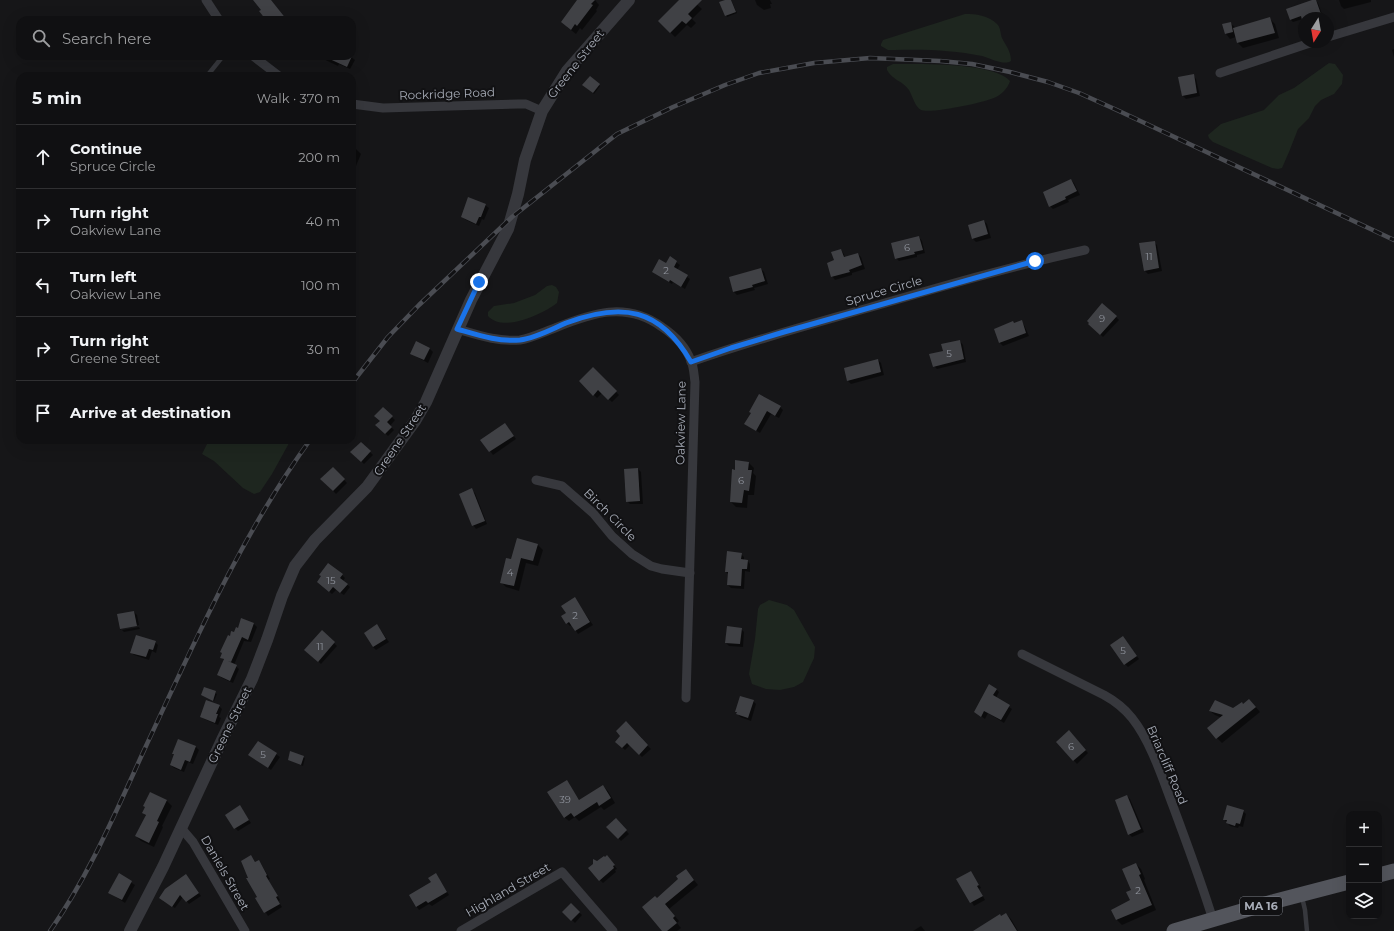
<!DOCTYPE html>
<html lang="en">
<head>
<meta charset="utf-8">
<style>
	body { margin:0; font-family:Montserrat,sans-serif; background:#19191b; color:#f1f3f6 }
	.controls { position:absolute; right:12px; bottom:12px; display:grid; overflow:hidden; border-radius:8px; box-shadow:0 4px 16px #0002 }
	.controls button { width:36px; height:36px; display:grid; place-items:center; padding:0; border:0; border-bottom:1px solid #303032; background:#101012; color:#f1f3f6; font:20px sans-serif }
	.compass { position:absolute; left:1298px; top:12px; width:36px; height:36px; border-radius:50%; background:#101012; box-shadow:0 4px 16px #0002; rotate:191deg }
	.stop { position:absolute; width:12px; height:12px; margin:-9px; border:3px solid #1a73e8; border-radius:50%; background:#fff }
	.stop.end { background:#1a73e8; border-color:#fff; box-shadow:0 1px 4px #0008 }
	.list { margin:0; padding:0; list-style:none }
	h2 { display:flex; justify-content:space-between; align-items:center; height:52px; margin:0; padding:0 16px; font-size:17px }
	h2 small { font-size:13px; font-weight:400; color:#9c9d9f }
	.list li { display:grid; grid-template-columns:26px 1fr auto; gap:12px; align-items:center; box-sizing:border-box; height:64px; padding:0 16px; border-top:1px solid #303032 }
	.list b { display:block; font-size:15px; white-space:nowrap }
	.list p { margin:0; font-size:13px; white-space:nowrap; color:#9c9d9f }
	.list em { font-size:13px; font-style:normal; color:#9c9d9f }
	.icon { flex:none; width:22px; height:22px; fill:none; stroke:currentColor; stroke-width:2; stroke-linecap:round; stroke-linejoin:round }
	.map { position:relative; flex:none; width:1394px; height:931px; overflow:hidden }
	.search { position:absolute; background:#101012; box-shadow:0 4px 16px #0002; left:16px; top:16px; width:340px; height:44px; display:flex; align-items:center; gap:10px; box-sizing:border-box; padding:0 14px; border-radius:12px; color:#9c9d9f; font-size:15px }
	.panel { position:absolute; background:#101012; box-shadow:0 4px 16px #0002; left:16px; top:72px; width:340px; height:372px; border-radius:12px }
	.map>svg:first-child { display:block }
	.green { fill:#1e261f }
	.shadow { fill:#0007 }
	.building { fill:#404145 }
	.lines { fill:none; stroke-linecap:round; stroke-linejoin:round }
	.service { stroke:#37383d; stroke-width:4.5 }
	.minor { stroke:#37383d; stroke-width:9 }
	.tertiary { stroke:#37383d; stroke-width:12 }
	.primary { stroke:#53555c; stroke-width:15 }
	.rail-casing { stroke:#4a4c52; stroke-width:4.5 }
	.rail { stroke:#111113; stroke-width:3; stroke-dasharray:9; stroke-linecap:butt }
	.route { stroke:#1a73e8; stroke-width:5 }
	.labels { text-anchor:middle; stroke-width:4; stroke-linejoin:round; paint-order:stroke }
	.number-label { font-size:10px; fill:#8e929b }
	.shield { fill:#111113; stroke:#7b7e86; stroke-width:1 }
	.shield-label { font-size:11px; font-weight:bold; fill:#a8adb8 }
	.street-label { font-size:12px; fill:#a8adb8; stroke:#111113 }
</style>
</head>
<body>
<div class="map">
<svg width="1394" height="931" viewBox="0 0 1394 931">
	<rect width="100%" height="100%" fill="#161618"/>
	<g class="green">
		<path d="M 965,14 C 976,14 988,15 997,24 C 1001,28 1000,33 1002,38 C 1006,46 1011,51 1011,61 C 1004,66 990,58 982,56 C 953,50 924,49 895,50 L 888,50 L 881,46 L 881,44 L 883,40 Z"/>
		<path d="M 1329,63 L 1335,64 L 1343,75 L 1342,84 L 1334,94 L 1321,100 L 1315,106 L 1309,118 L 1298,129 L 1289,152 L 1282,168 L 1278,169 L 1272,168 L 1213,142 L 1209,138 L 1208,135 L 1221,124 L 1264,110 L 1279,95 L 1294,88 Z"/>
		<path d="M 893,64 C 918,64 994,62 1010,81 C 1008,88 1002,94 996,97 C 988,102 930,114 921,110 C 915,107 913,97 909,90 C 903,81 892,80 887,70 L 887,67 Z"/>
		<path d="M 552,285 L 556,287 L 559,292 L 557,303 C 543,314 503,333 488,316 L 488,312 L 494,306 L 514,303 L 535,295 L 547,286 Z"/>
		<path d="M 209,440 L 290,440 L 288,445 L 272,474 L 260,492 L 254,494 L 243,488 L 214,461 L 202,454 Z"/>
		<path d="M 769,600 L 787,605 L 794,610 L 815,647 L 814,658 L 803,682 L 794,687 L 780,690 L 766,689 L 752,684 L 749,674 L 755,639 L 758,609 L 760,605 Z"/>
	</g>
	<g class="shadow">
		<path d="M 579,0 L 595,0 L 599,5 L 596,10 L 597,11 L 582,30 L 580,28 L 576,34 L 567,27 Z"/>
		<path d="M 684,0 L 692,0 L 702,9 L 692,19 L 696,23 L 691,28 L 687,25 L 675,37 L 659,21 Z"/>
		<path d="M 727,0 L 731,0 L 737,13 L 727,17 L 721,3 Z"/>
		<path d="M 755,0 L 770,0 L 772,4 L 770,4 L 771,8 L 764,10 L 757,5 Z"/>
		<path d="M 1315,0 L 1318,3 L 1323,17 L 1304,18 L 1304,21 L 1303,19 L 1293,22 L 1290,19 Z"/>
		<path d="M 1339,0 L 1371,0 L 1371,2 L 1344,9 L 1341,6 Z"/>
		<path d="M 1270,19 L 1275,24 L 1279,38 L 1243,48 L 1238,43 L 1236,37 L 1230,39 L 1226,34 L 1230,23 L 1236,28 Z"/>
		<path d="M 1394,49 L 1394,57 L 1392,50 Z"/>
		<path d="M 317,56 L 350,56 L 355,60 L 350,69 L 339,64 L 338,66 Z"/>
		<path d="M 1193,75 L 1196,79 L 1200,96 L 1186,99 L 1183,96 Z"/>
		<path d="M 590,77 L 600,86 L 594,94 L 584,85 Z"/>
		<path d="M 352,147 L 356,149 L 361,154 L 356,166 L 352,164 Z"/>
		<path d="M 1071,180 L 1074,183 L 1080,195 L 1068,200 L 1069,202 L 1053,209 L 1050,206 Z"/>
		<path d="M 485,205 L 489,208 L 484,220 L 482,219 L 479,226 L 466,220 L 462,217 Z"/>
		<path d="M 984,221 L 987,224 L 991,238 L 976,242 L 973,239 L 969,226 Z"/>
		<path d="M 919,237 L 922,241 L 925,253 L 917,255 L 917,257 L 899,261 L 896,258 Z"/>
		<path d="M 1154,242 L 1157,245 L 1162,271 L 1148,274 L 1144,270 Z"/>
		<path d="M 841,250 L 844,254 L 845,258 L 858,254 L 861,257 L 865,269 L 852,273 L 852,275 L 835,280 L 832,276 L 836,261 Z"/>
		<path d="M 670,258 L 680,265 L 677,270 L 690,279 L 685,289 L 673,282 L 672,284 L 653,272 L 666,265 Z"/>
		<path d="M 761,269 L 764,272 L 768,284 L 754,288 L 755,290 L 737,295 L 734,292 L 730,278 Z"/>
		<path d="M 1103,304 L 1119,320 L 1103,337 L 1089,324 Z"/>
		<path d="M 1021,322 L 1024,325 L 1029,336 L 1003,346 L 1000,343 L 995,329 Z"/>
		<path d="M 960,341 L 963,345 L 966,362 L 937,369 L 934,366 L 944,352 Z"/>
		<path d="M 417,343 L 430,349 L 433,352 L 428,363 L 415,356 L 412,353 Z"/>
		<path d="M 878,360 L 881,363 L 884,375 L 851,384 L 848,381 Z"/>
		<path d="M 593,368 L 619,395 L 612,402 L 602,393 L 597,398 L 580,381 Z"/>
		<path d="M 780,407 L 783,410 L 779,418 L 771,414 L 760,433 L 745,424 L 752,413 Z"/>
		<path d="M 383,409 L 395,420 L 390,426 L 394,430 L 388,436 L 377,425 L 381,421 Z"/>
		<path d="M 508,428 L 516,439 L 493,455 L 482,440 Z"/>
		<path d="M 361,443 L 373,455 L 364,464 L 352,452 Z"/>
		<path d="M 749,463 L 754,468 L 753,473 L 756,476 L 754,495 L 748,495 L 747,508 L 736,507 L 731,502 L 735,471 Z"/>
		<path d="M 333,468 L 347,483 L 336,494 L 322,479 Z"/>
		<path d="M 638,469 L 641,472 L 643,504 L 630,504 L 627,501 Z"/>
		<path d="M 471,490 L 475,493 L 487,524 L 476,529 L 473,525 Z"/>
		<path d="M 538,545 L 543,550 L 538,566 L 526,563 L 519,591 L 506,587 L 501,582 L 512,561 Z"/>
		<path d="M 741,554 L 744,557 L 744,560 L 747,560 L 750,564 L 750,572 L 745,571 L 744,589 L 731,588 L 728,585 L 728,574 L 726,572 Z"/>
		<path d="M 342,575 L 345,578 L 343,581 L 350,587 L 344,595 L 336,590 L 332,594 L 318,582 L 322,577 Z"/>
		<path d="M 575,599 L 593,625 L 578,634 L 572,625 L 570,626 L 567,623 L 567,614 Z"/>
		<path d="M 134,612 L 137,615 L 139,625 L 121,628 L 121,630 L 120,629 Z"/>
		<path d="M 242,619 L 254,624 L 257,627 L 251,642 L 244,641 L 234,665 L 239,669 L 233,683 L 222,678 L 218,675 L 225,661 L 221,657 L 230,637 L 238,629 Z"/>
		<path d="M 377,625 L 389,642 L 376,650 L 373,647 Z"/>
		<path d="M 139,627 L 140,629 L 124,632 L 122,630 Z"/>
		<path d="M 741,629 L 744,632 L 743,647 L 729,646 L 726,643 Z"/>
		<path d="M 322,632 L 337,646 L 321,664 L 306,650 Z"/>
		<path d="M 1126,641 L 1139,659 L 1128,667 L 1125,664 Z"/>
		<path d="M 155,642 L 158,645 L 156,653 L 152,651 L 149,660 L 134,655 L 131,652 Z"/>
		<path d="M 205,688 L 217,694 L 214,701 L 202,695 Z"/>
		<path d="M 996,689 L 999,692 L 996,698 L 1012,709 L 1004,723 L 988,713 L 985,719 L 975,712 Z"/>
		<path d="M 753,701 L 756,704 L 751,721 L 740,717 L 736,711 Z"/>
		<path d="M 1243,705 L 1254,705 L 1260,712 L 1222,743 L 1217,738 L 1222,718 L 1215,715 L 1210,711 L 1233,709 Z"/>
		<path d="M 219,706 L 222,709 L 219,717 L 221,718 L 218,725 L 204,719 L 201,716 Z"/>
		<path d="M 626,722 L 642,738 L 641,739 L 651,749 L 642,757 L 630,745 L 625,750 L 616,742 L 622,736 Z"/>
		<path d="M 1069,731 L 1088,753 L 1077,764 L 1057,742 Z"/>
		<path d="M 258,742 L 280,757 L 271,770 L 250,755 Z"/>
		<path d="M 196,747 L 199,750 L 193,764 L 188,762 L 184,772 L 174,768 L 171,765 Z"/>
		<path d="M 291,753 L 305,758 L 303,766 L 289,760 Z"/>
		<path d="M 566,781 L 580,801 L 603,786 L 608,791 L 615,803 L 604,810 L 601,807 L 579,821 L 575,817 L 569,821 L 564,817 Z"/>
		<path d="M 151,793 L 167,801 L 172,806 L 162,826 L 163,827 L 154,847 L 141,841 L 136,836 L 146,816 L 143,813 Z"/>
		<path d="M 1127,796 L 1130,799 L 1144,832 L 1132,837 L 1129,834 Z"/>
		<path d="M 240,807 L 251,823 L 238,831 L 235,828 Z"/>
		<path d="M 1243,811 L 1246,814 L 1243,827 L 1239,826 L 1238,828 L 1230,826 L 1224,819 Z"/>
		<path d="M 616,820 L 629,834 L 621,841 L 608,827 Z"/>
		<path d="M 251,856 L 256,863 L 258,861 L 261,864 L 270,879 L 268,880 L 280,900 L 278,901 L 282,907 L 268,916 L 257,898 L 258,897 Z"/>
		<path d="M 610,860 L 617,869 L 615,870 L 616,872 L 603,883 L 600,880 L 598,862 Z"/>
		<path d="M 1136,864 L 1141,869 L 1145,879 L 1144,880 L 1156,910 L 1122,925 L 1117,920 L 1113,910 L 1131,900 Z"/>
		<path d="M 686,870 L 698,885 L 669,909 L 679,921 L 677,923 L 681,928 L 677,931 L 664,931 L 657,899 L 679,879 Z"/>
		<path d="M 971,872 L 981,888 L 979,889 L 985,900 L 974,906 L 958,879 Z"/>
		<path d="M 436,874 L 449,895 L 432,906 L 429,904 L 419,910 L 416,906 L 432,883 Z"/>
		<path d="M 119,875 L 135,885 L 125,903 L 110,893 Z"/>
		<path d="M 188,878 L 201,896 L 189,904 L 183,897 L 175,908 L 163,901 Z"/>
		<path d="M 571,905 L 582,915 L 575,923 L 564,912 Z"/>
		<path d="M 1006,914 L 1011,919 L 1018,931 L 983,931 Z"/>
		<path d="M 921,926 L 925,931 L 913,931 Z"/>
	</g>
	<g class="building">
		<path d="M 253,0 L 271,0 L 287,20 L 266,20 L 259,11 L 261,10 Z"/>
		<path d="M 577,0 L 595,0 L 591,4 L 593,5 L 577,26 L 575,24 L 571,30 L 561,22 Z"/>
		<path d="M 679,0 L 702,0 L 688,14 L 692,18 L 686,24 L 682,21 L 670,33 L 658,21 Z"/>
		<path d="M 725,0 L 731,0 L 736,12 L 725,16 L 719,2 Z"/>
		<path d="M 1312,0 L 1316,0 L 1321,14 L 1310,18 L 1304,18 L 1304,20 L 1302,20 L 1301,16 L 1290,20 L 1286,9 Z"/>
		<path d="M 1270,17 L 1275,33 L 1237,43 L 1233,28 Z"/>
		<path d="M 1231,22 L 1233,32 L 1225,34 L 1222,24 Z"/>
		<path d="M 323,56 L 352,56 L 347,67 Z"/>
		<path d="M 1194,74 L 1197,93 L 1182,96 L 1178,77 Z"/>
		<path d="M 590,76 L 600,84 L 593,93 L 582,85 Z"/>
		<path d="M 1071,179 L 1077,191 L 1065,197 L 1066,199 L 1049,207 L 1043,192 Z"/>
		<path d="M 468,197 L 486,204 L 481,217 L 479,217 L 476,224 L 461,217 Z"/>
		<path d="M 984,220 L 988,234 L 972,239 L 968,225 Z"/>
		<path d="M 919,236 L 923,250 L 914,252 L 915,254 L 895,259 L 891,243 Z"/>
		<path d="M 1155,241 L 1159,268 L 1144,271 L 1139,243 Z"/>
		<path d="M 841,249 L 844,257 L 858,253 L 862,265 L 849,270 L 850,272 L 831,277 L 827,263 L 834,260 L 831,252 Z"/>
		<path d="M 670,256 L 677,261 L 674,267 L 688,275 L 681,287 L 670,280 L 669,282 L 652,272 L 659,259 L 666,263 Z"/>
		<path d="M 761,268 L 765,281 L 752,285 L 753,287 L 733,292 L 729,277 Z"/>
		<path d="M 1102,303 L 1117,316 L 1100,335 L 1088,324 L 1089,323 L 1087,321 Z"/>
		<path d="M 1022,320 L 1026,333 L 999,343 L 994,329 L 1013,321 L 1014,323 Z"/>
		<path d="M 960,340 L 964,359 L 933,367 L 929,354 L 943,351 L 941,344 Z"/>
		<path d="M 416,341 L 430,348 L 424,360 L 410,354 Z"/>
		<path d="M 878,359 L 881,372 L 847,381 L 844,368 Z"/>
		<path d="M 593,367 L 617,391 L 608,400 L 598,390 L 593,396 L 579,381 Z"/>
		<path d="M 759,394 L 781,406 L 775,416 L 767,411 L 756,431 L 744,424 L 751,413 L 749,412 Z"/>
		<path d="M 383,407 L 393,416 L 387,422 L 392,427 L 385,434 L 375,425 L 380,421 L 374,416 Z"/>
		<path d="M 505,423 L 514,436 L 489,452 L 480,440 Z"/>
		<path d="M 361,442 L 371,451 L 361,462 L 350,452 Z"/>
		<path d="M 735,460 L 749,462 L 748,470 L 752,470 L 749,491 L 744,490 L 742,503 L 730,502 L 732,469 L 735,470 Z"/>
		<path d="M 333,467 L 345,479 L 333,491 L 320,479 Z"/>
		<path d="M 638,468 L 640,501 L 626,502 L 624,469 Z"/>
		<path d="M 472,488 L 485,521 L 472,526 L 459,494 Z"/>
		<path d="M 517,538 L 538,544 L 533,561 L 521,558 L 514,586 L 500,583 L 506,558 L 511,559 Z"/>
		<path d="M 727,551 L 742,553 L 741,559 L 748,560 L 747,569 L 742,569 L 741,586 L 727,585 L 728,572 L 725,572 Z"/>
		<path d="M 328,563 L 343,574 L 340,578 L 348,584 L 340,593 L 333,587 L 329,592 L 317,582 L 321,576 L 319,575 Z"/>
		<path d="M 575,597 L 590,622 L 575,631 L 569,622 L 566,624 L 561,616 L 566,613 L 561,606 Z"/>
		<path d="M 134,611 L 137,626 L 120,629 L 117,614 Z"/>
		<path d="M 241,618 L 254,623 L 248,640 L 242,637 L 231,662 L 228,661 L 237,665 L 230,681 L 217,675 L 224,659 L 220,658 L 222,653 L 220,652 L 228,635 L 230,636 L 231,631 L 234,632 L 236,627 L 238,628 Z"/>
		<path d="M 377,624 L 386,639 L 373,647 L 364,633 Z"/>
		<path d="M 727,626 L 742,628 L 740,644 L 725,643 Z"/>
		<path d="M 322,630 L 335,642 L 318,662 L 304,650 Z"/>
		<path d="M 136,635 L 156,641 L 153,650 L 149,649 L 146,657 L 130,653 Z"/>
		<path d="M 1123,636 L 1137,656 L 1124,665 L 1110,645 Z"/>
		<path d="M 989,684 L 997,689 L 993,695 L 1010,705 L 1001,720 L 984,711 L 981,717 L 974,712 Z"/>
		<path d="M 204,687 L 216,691 L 213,701 L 201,695 Z"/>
		<path d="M 740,696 L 754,700 L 748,718 L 736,714 L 737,712 L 735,712 Z"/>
		<path d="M 1249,699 L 1256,707 L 1216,739 L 1207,728 L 1223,715 L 1209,711 L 1215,700 L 1233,708 L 1242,702 L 1243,704 Z"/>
		<path d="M 206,700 L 220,705 L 216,714 L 218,714 L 215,723 L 200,717 Z"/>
		<path d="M 626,721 L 648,745 L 639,755 L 627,743 L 622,748 L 615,742 L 620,736 L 616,731 Z"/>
		<path d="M 1069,730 L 1086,750 L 1073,761 L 1056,742 Z"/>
		<path d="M 178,739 L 196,746 L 190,762 L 185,760 L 181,770 L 170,765 L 174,754 L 172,754 Z"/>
		<path d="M 258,741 L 277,753 L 268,768 L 248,755 Z"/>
		<path d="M 290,751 L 304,756 L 301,765 L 288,760 Z"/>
		<path d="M 567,780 L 579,800 L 603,785 L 611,798 L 599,806 L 597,802 L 574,817 L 571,813 L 564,818 L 547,792 Z"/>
		<path d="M 150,792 L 167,800 L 157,821 L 159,822 L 149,843 L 135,836 L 146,815 L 142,813 L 145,807 L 143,806 Z"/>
		<path d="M 1127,795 L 1141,829 L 1128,835 L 1115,800 Z"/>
		<path d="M 240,805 L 249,820 L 234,829 L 225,815 Z"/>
		<path d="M 1227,805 L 1244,810 L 1240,824 L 1236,823 L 1235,826 L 1226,823 L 1227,820 L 1223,820 Z"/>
		<path d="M 616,818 L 627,830 L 618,839 L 606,827 Z"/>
		<path d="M 251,855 L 255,862 L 259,860 L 267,875 L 266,876 L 278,896 L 276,897 L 280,904 L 264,913 L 255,898 L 257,897 L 246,878 L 248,878 L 241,861 Z"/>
		<path d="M 607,855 L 615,865 L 613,866 L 614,868 L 599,881 L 588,868 L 593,864 L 593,859 L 597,861 L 604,856 L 605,857 Z"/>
		<path d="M 1136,863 L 1141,874 L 1139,875 L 1152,905 L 1116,920 L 1111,910 L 1130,900 L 1126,892 L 1131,890 L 1122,869 Z"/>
		<path d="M 686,869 L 694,880 L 665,904 L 675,916 L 673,918 L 677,923 L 667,931 L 662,931 L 642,907 L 655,896 L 657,898 L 678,879 L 676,876 Z"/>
		<path d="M 971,871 L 979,885 L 977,886 L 983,896 L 970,903 L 956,879 Z"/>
		<path d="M 119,873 L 132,881 L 122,900 L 108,893 Z"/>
		<path d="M 436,873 L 447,892 L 428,903 L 426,901 L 416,907 L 409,895 L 431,882 L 428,878 Z"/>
		<path d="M 186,874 L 199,893 L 186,902 L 180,895 L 172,907 L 159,898 L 165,889 Z"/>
		<path d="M 571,903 L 580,912 L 571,921 L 562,912 Z"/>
		<path d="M 1006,913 L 1017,931 L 973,931 L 1000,914 L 1001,916 Z"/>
	</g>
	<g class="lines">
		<g class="service">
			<path d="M 207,76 L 223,56"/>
			<path d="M 1302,897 L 1305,910 L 1307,931"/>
		</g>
		<g class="minor">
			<path d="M 206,0 L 219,20"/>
			<path d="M 1328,37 L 1394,17"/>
			<path d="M 253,56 L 279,76"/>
			<path d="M 1220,73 L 1313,42"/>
			<path d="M 352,104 L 383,108 L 518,104 L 526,104 L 542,111"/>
			<path d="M 457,329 C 478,335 498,342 520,340 C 532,338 544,332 555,328 C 592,313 626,301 662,327 C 674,335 686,347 691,361 C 694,367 694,376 695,382 L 686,698"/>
			<path d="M 691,362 C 750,341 809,325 868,308 C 940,287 1012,266 1085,250"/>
			<path d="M 536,480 L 562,486 L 593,513 L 612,536 L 632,554 L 651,566 L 662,569 L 690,573"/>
			<path d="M 1022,654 L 1104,695 C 1115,701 1124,708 1132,718 C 1151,742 1162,777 1173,806 C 1187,844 1201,881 1213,920"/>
			<path d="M 181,828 L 193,842 L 245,931"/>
			<path d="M 461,931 L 562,872 L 613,931"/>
		</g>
		<path class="tertiary" d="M 130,931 L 163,867 L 222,740 L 252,679 L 267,640 L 282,596 L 295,566 L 315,540 L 367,487 L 415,421 L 426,402 L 471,300 L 508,229 L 518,194 L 525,160 L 542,111 L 567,71 L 629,0"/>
		<g class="primary">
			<path d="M 1379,875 L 1394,871"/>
			<path d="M 1174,931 L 1276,901 L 1349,882"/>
		</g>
		<defs>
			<g id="rail">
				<path d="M 352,383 L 388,337 L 419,305 L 512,217 L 617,134 L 673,107 L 725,85 L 759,73 L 814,63 L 870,58 L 940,61 L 972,64 L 1010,72 L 1048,82 L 1079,93 L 1119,111 L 1394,240"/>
				<path d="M 50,931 C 90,874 117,809 146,746 C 195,641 242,534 310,440"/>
			</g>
		</defs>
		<use href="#rail" class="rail-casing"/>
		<use href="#rail" class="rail"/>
	</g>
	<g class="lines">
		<path class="route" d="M 479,282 L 457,329 C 478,335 498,342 520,340 C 536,338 552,329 566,323 C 622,302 660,308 691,362 L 731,348 L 784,332 L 1035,261"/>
	</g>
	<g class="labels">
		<g class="number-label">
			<text x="907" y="251">6</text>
			<text x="1149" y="260">11</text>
			<text x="666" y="274">2</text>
			<text x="1102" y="322">9</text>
			<text x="949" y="357">5</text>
			<text x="741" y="484">6</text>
			<text x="510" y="576">4</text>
			<text x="331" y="584">15</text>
			<text x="575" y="619">2</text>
			<text x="320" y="650">11</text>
			<text x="1123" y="654">5</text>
			<text x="1071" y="750">6</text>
			<text x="263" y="758">5</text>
			<text x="565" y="803">39</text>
			<text x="1138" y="894">2</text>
		</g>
		<rect class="shield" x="1240" y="897" width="42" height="18" rx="3"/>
		<g class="shield-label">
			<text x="1261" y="910">MA 16</text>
		</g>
		<g class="street-label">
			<text transform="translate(576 64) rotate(-52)" y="4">Greene Street</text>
			<text transform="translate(447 94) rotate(-2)" y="4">Rockridge Road</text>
			<text transform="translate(884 291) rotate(-16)" y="4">Spruce Circle</text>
			<text transform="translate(681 423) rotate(-89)" y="4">Oakview Lane</text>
			<text transform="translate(400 440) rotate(-56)" y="4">Greene Street</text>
			<text transform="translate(610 515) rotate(45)" y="4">Birch Circle</text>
			<text transform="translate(230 725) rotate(-64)" y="4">Greene Street</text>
			<text transform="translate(1167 765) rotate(67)" y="4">Briarcliff Road</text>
			<text transform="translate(225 873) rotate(60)" y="4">Daniels Street</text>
			<text transform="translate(508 890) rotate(-30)" y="4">Highland Street</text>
		</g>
	</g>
</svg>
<div class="controls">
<button>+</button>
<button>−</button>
<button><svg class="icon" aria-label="layers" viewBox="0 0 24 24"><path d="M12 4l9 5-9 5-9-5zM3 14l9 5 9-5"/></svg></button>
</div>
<svg class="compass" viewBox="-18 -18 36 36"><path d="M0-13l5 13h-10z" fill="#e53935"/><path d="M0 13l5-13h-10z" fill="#9c9d9f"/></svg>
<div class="stop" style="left:1035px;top:261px"></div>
<div class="stop end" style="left:479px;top:282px"></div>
<div class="search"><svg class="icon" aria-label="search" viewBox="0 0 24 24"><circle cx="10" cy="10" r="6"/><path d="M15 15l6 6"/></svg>Search here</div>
<section class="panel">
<h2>5 min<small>Walk · 370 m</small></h2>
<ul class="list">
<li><svg class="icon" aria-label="ahead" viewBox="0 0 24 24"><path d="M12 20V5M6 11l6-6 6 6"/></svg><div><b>Continue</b><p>Spruce Circle</p></div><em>200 m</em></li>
<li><svg class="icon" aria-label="right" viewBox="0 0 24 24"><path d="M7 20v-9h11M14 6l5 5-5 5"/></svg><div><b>Turn right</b><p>Oakview Lane</p></div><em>40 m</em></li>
<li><svg class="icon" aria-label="left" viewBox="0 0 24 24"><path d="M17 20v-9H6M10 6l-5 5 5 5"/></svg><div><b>Turn left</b><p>Oakview Lane</p></div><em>100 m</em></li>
<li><svg class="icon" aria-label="right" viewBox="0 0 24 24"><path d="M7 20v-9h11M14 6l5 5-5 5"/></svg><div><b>Turn right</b><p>Greene Street</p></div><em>30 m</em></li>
<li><svg class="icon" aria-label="arrive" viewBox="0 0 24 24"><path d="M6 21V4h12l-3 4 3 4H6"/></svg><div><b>Arrive at destination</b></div></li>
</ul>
</section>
</div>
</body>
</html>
